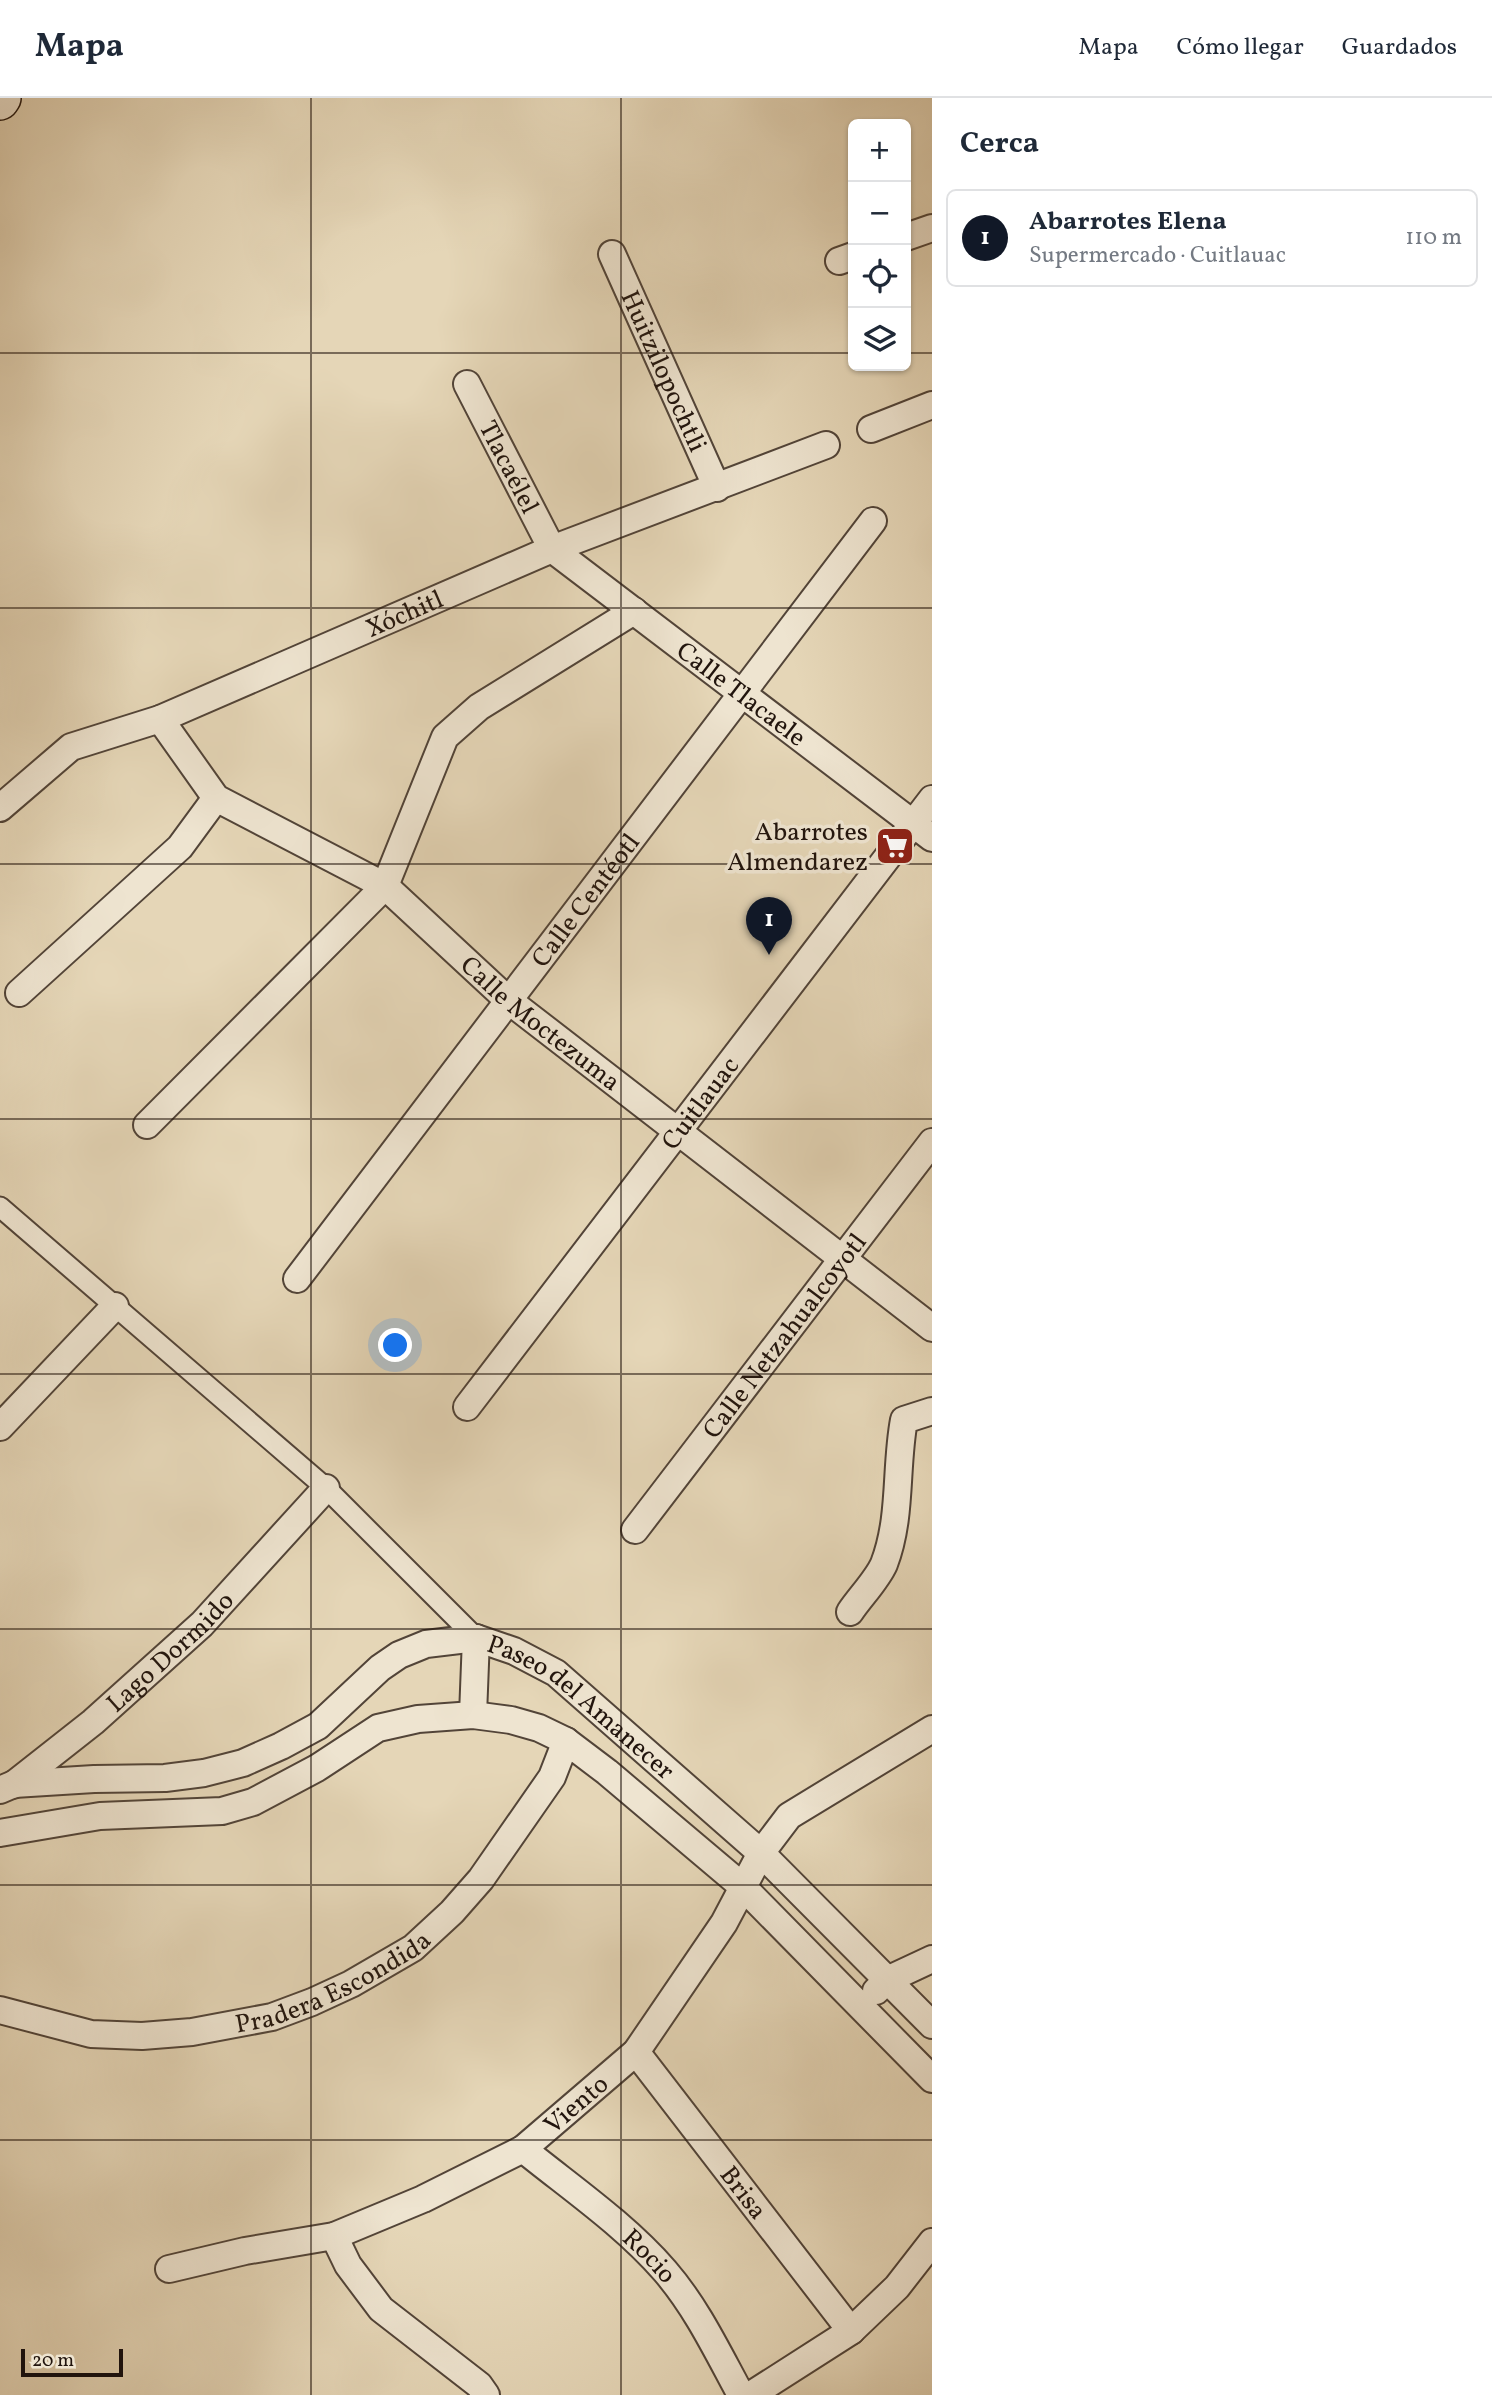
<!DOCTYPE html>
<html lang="es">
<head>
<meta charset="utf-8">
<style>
	body { margin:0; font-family:Vollkorn,serif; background:#f2f2f3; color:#1f2937 }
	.controls { position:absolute; right:21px; top:21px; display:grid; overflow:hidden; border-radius:10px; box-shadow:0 2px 5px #0004 }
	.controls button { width:63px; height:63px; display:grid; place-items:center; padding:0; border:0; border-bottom:2px solid #e0e1e3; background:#fff; color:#1f2937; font:35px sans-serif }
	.scale { position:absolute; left:21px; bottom:18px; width:102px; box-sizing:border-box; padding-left:7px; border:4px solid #21140d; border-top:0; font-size:19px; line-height:24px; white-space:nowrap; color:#21140d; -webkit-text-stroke:5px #eee4d0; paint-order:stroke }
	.you { position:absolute; left:396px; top:1248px; width:24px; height:24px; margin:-18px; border:5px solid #fff; border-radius:50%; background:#1a73e8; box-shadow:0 0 0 10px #1a73e833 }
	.badge { display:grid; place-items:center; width:46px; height:46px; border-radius:50%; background:#111827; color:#fff; font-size:23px; font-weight:700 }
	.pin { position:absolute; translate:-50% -58px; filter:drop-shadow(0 2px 4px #0008) }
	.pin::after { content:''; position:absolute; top:37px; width:24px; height:21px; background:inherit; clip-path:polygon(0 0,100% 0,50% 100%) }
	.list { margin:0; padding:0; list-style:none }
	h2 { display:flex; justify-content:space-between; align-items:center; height:91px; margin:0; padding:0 28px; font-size:30px }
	h2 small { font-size:23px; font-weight:400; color:#747a83 }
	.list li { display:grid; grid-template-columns:46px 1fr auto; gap:21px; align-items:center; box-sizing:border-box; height:98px; margin:0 14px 14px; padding:0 14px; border:2px solid #e0e1e3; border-radius:10px }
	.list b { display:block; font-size:26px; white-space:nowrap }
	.list p { margin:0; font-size:23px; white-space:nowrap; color:#747a83 }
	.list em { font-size:23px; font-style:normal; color:#747a83 }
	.icon { flex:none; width:38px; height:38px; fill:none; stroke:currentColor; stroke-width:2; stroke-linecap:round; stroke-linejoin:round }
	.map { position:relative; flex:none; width:932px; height:2297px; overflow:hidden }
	header { display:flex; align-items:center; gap:42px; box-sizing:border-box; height:98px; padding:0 35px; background:#fff; border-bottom:2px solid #e0e1e3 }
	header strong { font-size:33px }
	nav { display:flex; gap:38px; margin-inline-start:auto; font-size:24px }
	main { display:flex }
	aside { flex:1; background:#fff }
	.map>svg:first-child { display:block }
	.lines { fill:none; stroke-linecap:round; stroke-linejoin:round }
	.pedestrian-casing { stroke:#524438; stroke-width:23 }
	.minor-casing { stroke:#524438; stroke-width:30 }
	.secondary-casing { stroke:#21140d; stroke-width:40 }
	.pedestrian { stroke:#eee4d0; stroke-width:19 }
	.minor { stroke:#eee4d0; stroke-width:26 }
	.secondary { stroke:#eee4d0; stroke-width:37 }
	.grid { fill:none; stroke:#21140d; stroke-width:2; stroke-opacity:0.55 }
	.labels { text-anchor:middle; stroke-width:7; stroke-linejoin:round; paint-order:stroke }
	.street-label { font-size:26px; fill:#21140d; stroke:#eee4d0 }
	.poi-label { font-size:26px; fill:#21140d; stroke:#eee4d0; text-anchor:end }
</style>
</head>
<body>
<header>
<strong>Mapa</strong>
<nav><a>Mapa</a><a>Cómo llegar</a><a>Guardados</a></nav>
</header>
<main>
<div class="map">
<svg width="932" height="2297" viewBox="0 0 932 2297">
	<rect width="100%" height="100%" fill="#e5d6b7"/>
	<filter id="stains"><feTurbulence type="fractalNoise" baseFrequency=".00286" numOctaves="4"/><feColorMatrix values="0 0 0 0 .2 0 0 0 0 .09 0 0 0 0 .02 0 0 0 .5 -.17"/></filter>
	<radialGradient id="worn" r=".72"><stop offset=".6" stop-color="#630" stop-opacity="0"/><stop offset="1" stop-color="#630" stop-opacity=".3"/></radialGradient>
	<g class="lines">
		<defs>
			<path id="pedestrian" d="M 0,1109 L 326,1390 L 476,1540"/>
			<g id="minor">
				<path d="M 906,139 L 932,130"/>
				<path id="s1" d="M 612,156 L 717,390"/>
				<path d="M 839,163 L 853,158"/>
				<path id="s2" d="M 467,286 L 552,451 L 932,740"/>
				<path d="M 871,331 L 932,307"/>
				<path id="s3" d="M 160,621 L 216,700 L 385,788 L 508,902 L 932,1230"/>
				<path id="s4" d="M 0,710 L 71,649 L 160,621 L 552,451 L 826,347"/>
				<path d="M 19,895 L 180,749 L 216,700"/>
				<path d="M 147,1027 L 385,788 L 445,639 L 479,609 L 634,513"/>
				<path id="s5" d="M 297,1181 L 873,423"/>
				<path id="s6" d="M 467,1309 L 932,701"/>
				<path d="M 0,1329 L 115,1208"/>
				<path id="s7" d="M 635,1432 L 932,1044"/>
				<path d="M 850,1514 C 860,1499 877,1482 884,1466 C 902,1419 895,1370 904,1322 L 932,1313"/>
				<path d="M 473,1617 L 476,1540"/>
				<path id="s8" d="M 13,1687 L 93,1624 L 202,1526 L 326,1390"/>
				<path id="s9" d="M 0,1692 L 14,1686 L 94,1681 L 165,1680 L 204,1675 L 243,1665 L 281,1648 L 318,1628 L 380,1570 L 399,1557 L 426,1546 L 476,1540 L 514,1553 L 556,1575 L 761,1755 L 932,1927"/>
				<path d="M 0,1735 L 100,1718 L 222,1713 L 253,1704 L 317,1670 L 378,1630 L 418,1621 L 473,1617 L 511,1622 L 539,1630 L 566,1643 L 607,1674 L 742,1788 L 932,1981"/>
				<path d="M 876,1893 L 887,1882 L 932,1861"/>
				<path id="s10" d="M 0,1912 L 91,1936 L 142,1938 L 192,1934 L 272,1919 L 312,1904 L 351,1886 L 413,1850 L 452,1814 L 481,1781 L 552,1679 L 566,1643"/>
				<path id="s11" d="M 636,1954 L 851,2233"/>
				<path id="s12" d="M 523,2051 C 571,2090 624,2126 665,2173 C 697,2210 718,2255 741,2297"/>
				<path d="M 334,2138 L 348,2167 L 381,2211 L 479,2287 L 486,2297"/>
				<path id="s13" d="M 169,2171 L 245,2153 L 334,2138 L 423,2101 L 523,2051 L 636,1954 L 724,1825 L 761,1755 L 789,1718 L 932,1631"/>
				<path d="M 751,2297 L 851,2233 L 897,2189 L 932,2144"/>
			</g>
			<path id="secondary" d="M 0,3 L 2,0"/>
		</defs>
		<use href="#pedestrian" class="pedestrian-casing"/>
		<use href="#minor" class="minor-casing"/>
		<use href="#secondary" class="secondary-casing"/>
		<use href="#pedestrian" class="pedestrian"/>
		<use href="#minor" class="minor"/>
		<use href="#secondary" class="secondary"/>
	</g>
	<path class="grid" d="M 311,0 L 311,2297M 621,0 L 621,2297M 0,255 L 853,255M 906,255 L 932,255M 0,510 L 932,510M 0,766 L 932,766M 0,1021 L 932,1021M 0,1276 L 932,1276M 0,1531 L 932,1531M 0,1787 L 932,1787M 0,2042 L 932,2042"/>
	<defs>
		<symbol id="supermarket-square" viewBox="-11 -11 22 22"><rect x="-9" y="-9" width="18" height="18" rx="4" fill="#8f2418" stroke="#eee4d0"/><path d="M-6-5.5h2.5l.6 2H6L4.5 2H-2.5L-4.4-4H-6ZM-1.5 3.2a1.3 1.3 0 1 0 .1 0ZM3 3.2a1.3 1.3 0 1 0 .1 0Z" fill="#fff"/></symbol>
	</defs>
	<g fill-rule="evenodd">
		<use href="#supermarket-square" x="873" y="726" width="44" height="44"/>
	</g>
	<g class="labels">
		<g class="street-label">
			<text dy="9" stroke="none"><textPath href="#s1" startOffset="128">Huitzilopochtli</textPath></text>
			<text dy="9" stroke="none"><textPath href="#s2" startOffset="93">Tlacaélel</textPath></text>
			<text dy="9" stroke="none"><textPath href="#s4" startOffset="453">Xóchitl</textPath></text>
			<text dy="9" stroke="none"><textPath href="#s2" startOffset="424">Calle Tlacaele</textPath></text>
			<text dy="9" stroke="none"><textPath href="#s5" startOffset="476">Calle Centéotl</textPath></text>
			<text dy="9" stroke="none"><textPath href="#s3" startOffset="495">Calle Moctezuma</textPath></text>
			<text dy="9" stroke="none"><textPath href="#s6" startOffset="383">Cuitlauac</textPath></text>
			<text dy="9" stroke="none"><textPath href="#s7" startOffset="245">Calle Netzahualcoyotl</textPath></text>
			<text dy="9" stroke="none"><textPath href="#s8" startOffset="206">Lago Dormido</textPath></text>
			<text dy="9" stroke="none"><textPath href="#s9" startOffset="644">Paseo del Amanecer</textPath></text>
			<text dy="9" stroke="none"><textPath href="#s10" startOffset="346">Pradera Escondida</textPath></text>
			<text dy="9" stroke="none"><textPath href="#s13" startOffset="446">Viento</textPath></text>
			<text dy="9" stroke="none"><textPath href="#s11" startOffset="177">Brisa</textPath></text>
			<text dy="9" stroke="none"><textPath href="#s12" startOffset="166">Rocio</textPath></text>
		</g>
		<g class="poi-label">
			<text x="868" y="742">Abarrotes<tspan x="868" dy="30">Almendarez</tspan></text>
		</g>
	</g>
	<rect width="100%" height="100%" filter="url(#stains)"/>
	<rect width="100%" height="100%" fill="url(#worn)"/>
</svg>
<div class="controls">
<button>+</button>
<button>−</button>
<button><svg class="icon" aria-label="locate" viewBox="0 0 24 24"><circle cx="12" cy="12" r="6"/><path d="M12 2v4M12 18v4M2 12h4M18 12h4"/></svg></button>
<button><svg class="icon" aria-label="layers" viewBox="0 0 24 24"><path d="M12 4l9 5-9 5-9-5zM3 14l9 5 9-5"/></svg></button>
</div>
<div class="scale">20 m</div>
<div class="you"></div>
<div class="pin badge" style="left:769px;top:857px">1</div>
</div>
<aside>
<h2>Cerca<small></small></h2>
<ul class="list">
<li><span class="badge">1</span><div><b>Abarrotes Elena</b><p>Supermercado · Cuitlauac</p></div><em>110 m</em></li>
</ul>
</aside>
</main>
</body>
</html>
